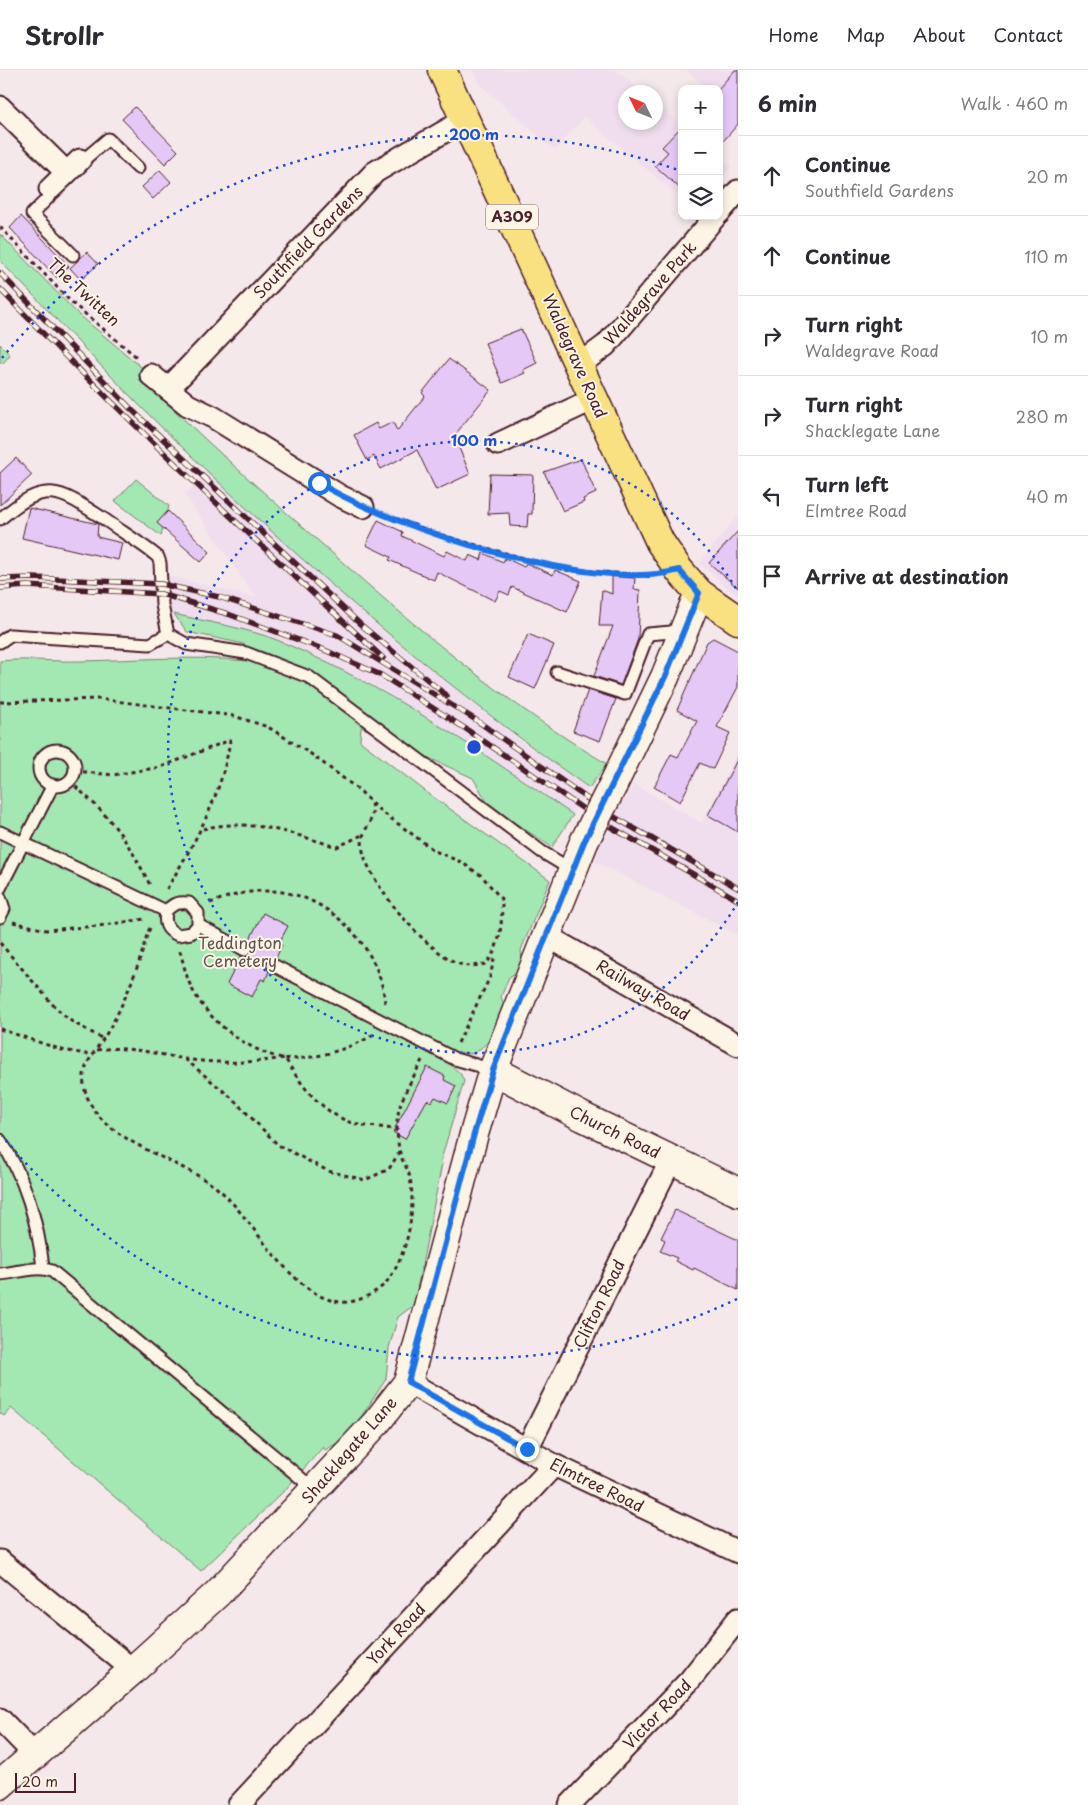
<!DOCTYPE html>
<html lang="en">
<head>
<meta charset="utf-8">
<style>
	body { margin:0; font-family:"Playpen Sans",sans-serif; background:#f7f7f7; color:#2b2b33 }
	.controls { position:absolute; right:15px; top:15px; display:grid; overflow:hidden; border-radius:10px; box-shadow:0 2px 8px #0003 }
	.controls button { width:45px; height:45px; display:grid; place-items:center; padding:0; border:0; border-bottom:1px solid #e1e1e2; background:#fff; color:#2b2b33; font:25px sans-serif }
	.compass { position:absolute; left:618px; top:15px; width:45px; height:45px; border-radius:50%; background:#fff; box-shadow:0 2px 8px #0003; rotate:313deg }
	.scale { position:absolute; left:15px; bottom:12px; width:61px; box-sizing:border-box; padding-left:5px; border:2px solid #4a1f2b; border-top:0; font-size:14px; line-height:18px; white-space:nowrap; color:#4a1f2b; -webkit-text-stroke:4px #fcf5e5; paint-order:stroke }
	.stop { position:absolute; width:15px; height:15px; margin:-11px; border:4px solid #1a73e8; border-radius:50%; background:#fff }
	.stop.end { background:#1a73e8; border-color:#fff; box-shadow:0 1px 5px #0008 }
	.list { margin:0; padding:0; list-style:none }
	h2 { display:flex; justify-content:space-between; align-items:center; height:65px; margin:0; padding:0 20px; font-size:21px }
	h2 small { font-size:16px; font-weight:400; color:#7c7c81 }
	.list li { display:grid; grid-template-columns:32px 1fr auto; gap:15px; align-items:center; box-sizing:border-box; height:80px; padding:0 20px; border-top:1px solid #e1e1e2 }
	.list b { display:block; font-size:19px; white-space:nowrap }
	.list p { margin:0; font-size:16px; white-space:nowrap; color:#7c7c81 }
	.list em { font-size:16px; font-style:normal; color:#7c7c81 }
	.icon { flex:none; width:28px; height:28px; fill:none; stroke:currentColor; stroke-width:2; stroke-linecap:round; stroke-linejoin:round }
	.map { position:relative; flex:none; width:738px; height:1735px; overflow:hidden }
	header { display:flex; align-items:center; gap:30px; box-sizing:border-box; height:70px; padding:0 25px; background:#fff; border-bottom:1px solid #e1e1e2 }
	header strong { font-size:24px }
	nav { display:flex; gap:28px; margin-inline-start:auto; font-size:18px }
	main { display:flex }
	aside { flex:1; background:#fff }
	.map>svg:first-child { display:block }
	.built { fill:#f0deee }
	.green { fill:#a3e7b2; stroke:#76836e }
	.building { fill:#e6c8f7; stroke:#4a1f2b }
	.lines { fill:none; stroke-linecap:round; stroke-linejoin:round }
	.service-casing { stroke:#4a1f2b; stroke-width:15 }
	.minor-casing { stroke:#4a1f2b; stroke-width:25 }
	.tertiary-casing { stroke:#4a1f2b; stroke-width:31 }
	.secondary-casing { stroke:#4a1f2b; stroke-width:31 }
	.primary-casing { stroke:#4a1f2b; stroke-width:31 }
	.path { stroke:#4a1f2b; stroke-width:3; stroke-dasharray:4 4; stroke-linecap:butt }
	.service { stroke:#fcf5e5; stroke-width:11 }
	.minor { stroke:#fcf5e5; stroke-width:21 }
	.tertiary { stroke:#fcf5e5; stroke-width:28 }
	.secondary { stroke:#fcf5e5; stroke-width:28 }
	.primary { stroke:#f9e181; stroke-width:28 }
	.rail-casing { stroke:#4a1f2b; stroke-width:5.5 }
	.rail { stroke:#fcf5e5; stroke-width:4; stroke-dasharray:11; stroke-linecap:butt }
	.secondary-bridge-casing { stroke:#4a1f2b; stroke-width:31; stroke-linecap:butt }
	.secondary-bridge { stroke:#fcf5e5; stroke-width:28 }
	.route { stroke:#1a73e8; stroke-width:6 }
	.ring { fill:none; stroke:#1d4ed8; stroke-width:2.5; stroke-dasharray:2.5 5 }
	.labels { text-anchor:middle; stroke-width:4; stroke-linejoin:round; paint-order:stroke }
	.shield { fill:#fcf5e5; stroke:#7f5f63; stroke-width:1 }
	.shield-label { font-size:15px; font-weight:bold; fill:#4a1f2b }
	.street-label { font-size:16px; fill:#4a1f2b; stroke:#fcf5e5 }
	.park-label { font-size:16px; fill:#60514d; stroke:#fcf5e5 }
	.centre { fill:#1d4ed8; stroke:#fcf5e5; stroke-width:2.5 }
	.ring-label { font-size:15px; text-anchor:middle; font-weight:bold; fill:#1d4ed8; stroke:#fcf5e5; stroke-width:4; stroke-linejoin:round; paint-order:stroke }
</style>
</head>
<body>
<header>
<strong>Strollr</strong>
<nav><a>Home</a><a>Map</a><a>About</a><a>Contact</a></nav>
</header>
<main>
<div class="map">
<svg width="738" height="1735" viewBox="0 0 738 1735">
	<rect width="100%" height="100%" fill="#f5e8ea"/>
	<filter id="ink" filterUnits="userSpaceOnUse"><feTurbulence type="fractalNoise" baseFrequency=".02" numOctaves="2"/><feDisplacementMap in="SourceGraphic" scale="10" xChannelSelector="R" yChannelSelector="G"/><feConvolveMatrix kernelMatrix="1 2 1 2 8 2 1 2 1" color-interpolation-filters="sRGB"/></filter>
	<g filter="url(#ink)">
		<g class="built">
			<path d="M 472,0 L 616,0 L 643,22 L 626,22 L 626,52 L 656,52 L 656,33 L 682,56 L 682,129 L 584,47 L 555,80 L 479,14 Z"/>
			<path d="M 686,0 L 738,0 L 719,19 L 708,19 Z"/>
			<path d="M 719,87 L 731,97 L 719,110 Z"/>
			<path d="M 208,400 L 313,498 L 402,576 L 521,671 L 589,718 L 573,745 L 496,692 L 378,618 L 275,570 L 174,544 L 163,543 L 160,504 L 255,527 L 185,425 Z"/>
			<path d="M 738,445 L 738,527 L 699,494 Z"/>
			<path d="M 738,682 L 738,865 L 592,790 L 615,742 L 634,714 L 702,753 Z"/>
		</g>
		<g class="green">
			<path d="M 0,164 L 77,243 L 146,301 L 141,308 C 202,368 266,425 331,482 C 416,558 508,635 607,694 L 589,718 C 428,605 278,473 138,334 C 92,287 46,238 0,191 Z"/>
			<path d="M 0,274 L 10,285 L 2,294 L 0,291 Z"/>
			<path d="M 136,409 L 169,436 L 161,466 L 115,431 Z"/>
			<path d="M 174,544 C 207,552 246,558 277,570 C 383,614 479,680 573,745 L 552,777 L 490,737 L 473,708 L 361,657 L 360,671 L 429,724 L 550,810 L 521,880 L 522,891 L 514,904 L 509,907 L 501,927 L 505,937 L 488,972 L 474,984 L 458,982 L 452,996 L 460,1003 L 464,1011 L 441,1090 L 442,1094 L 414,1235 L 398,1247 L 389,1278 L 386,1309 L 348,1367 L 325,1380 L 323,1377 L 285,1420 L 201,1501 L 11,1338 L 4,1346 L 0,1343 L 0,591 C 27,588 54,592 81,591 C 137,590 191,585 247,591 L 244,574 L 187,562 Z"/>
		</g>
		<g class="building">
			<path d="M 735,0 L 738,0 L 738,54 L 719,76 L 719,18 Z"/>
			<path d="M 135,37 L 178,81 L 165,94 L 122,49 Z"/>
			<path d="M 682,56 L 682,120 L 655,96 L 668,82 L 662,77 Z"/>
			<path d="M 160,100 L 171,112 L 153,129 L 142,117 Z"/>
			<path d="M 21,146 L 69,196 L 57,208 L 10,158 Z"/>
			<path d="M 87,182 L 98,194 L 81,210 L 70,198 Z"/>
			<path d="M 521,259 L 537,293 L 523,300 L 525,303 L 502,313 L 485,273 Z"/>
			<path d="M 449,289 L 491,320 L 454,366 L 470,404 L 436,420 L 417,380 L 381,399 L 374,386 L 367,390 L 354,365 L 376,353 L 379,359 L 393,352 L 397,361 L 425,326 L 422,323 Z"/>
			<path d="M 16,388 L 32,405 L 0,435 L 0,403 Z"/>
			<path d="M 581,389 L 596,423 L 583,429 L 584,432 L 563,441 L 544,402 Z"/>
			<path d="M 490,404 L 533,405 L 532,444 L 528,444 L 527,457 L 510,456 L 509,443 L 488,444 Z"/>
			<path d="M 29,438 L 98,454 L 97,467 L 122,473 L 118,490 L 22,468 Z"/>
			<path d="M 168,441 L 210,482 L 201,492 L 157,453 Z"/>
			<path d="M 378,450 L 403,462 L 402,466 L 444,486 L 447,481 L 467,491 L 470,485 L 481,490 L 483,483 L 503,492 L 505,488 L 524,497 L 526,493 L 553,505 L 555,500 L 581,511 L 567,542 L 512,517 L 509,525 L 500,521 L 495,531 L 437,502 L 434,510 L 389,490 L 391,487 L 366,475 Z"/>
			<path d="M 738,461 L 738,518 L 709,493 Z"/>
			<path d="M 612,506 L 635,508 L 634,519 L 640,520 L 638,569 L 621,615 L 594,606 L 613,556 L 599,556 L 602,520 L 612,524 Z"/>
			<path d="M 528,564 L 554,575 L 535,619 L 509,607 Z"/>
			<path d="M 713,568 L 738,581 L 738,617 L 717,657 L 730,663 L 713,699 L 700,693 L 680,732 L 654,717 L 671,684 L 678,687 L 697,651 L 677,640 L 707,572 Z"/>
			<path d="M 588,620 L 616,629 L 600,671 L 573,661 Z"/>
			<path d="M 738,688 L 738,762 L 708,745 Z"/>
			<path d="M 263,843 L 288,856 L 279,873 L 282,875 L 276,888 L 269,888 L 266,892 L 269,901 L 265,911 L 261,909 L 252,927 L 227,914 L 241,886 L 249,887 L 252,883 L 252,876 L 248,873 Z"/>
			<path d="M 427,997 L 445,1006 L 444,1010 L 456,1016 L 448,1033 L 435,1027 L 432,1032 L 427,1030 L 405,1069 L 393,1062 Z"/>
			<path d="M 675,1140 L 738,1170 L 738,1220 L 694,1198 L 693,1200 L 675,1191 L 677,1188 L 660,1181 L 665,1170 L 661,1168 Z"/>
		</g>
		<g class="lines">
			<defs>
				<g id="service">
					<path d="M 80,90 L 87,87 L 108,69 L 138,98"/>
					<path d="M 50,119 L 48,128 L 32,144 L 73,185"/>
					<path d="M 0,449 C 46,410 57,418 104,449 C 122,462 141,473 158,487 L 160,493 L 162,535 L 168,564 L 186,574 L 246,583 L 309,607 L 542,782 L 572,800"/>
					<path d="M 0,572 L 10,565 L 150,574 L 168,564"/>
					<path d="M 557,602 L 625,624 L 648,564 L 683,561"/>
					<circle cx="57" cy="698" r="18"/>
					<path d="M 0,762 L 166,841 C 174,833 178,832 189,833 L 198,843 L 198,855 L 191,863 L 178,865 C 166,860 164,853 166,841"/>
					<path d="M 0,818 L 53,715"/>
					<path d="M 0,827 L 4,839 L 0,847"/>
					<path d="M 198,855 L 245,880"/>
					<path d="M 273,895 L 455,989 L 493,1000"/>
					<path d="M 0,1070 C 25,1106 38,1154 43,1197"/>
					<path d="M 0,1204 C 17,1203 36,1195 52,1201 L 315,1420"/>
				</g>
				<g id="minor">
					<path d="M 0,37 L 66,102"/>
					<path d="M 50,119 L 80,90"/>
					<path d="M 719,143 L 738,121"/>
					<path d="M 579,295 L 606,275 L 716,146"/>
					<path d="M 151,305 L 188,335 L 213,347 L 340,426 L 363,437"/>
					<path d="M 168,319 L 375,102 L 466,49"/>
					<path d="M 498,374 L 594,329"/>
					<path d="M 547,866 L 738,975"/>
					<path d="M 408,1312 L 554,1395 L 738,1482"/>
					<path d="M 527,1379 L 671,1090"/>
					<path d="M 0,1491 L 133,1600"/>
					<path d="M 0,1649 L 34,1684"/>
					<path d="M 239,1735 L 554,1395"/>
					<path d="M 570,1735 L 690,1610 L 738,1549"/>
				</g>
				<path id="tertiary" d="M 0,1715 L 133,1600 L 218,1523 L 376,1353 L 408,1312 L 474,1064 L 493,1000"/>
				<g id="secondary">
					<path d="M 613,715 L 665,607 L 699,523"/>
					<path d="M 584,772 L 493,1000 L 583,1047 L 738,1122"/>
				</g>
				<path id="primary" d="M 442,0 L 660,472 L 679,500 L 699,523 L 738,550"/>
			</defs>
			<use href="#service" class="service-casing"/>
			<use href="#minor" class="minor-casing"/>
			<use href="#tertiary" class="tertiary-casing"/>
			<use href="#secondary" class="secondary-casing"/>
			<use href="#primary" class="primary-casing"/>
			<g class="path">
				<path d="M 0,157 L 71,232 L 139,289"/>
				<path d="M 382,444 L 447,467 L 566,500 L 654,506"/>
				<path d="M 0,632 L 99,629 L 234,646 L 268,657 L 311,684 L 359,720 L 378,739 L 435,781 L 461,792 L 482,806 L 502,830 C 502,854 501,876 486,894 C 479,895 470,897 463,895 C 429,886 370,815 363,781 C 358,756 379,754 370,731"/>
				<path d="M 75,701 L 113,705 L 161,697 L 230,670 C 222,726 195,772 166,820"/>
				<path d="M 69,711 C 110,746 126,767 150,815"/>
				<path d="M 203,759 C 248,747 294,764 337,777 L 362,765"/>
				<path d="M 210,833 C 229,826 249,820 270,821 C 328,822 383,879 385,936"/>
				<path d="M 13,852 L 46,860 L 98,856 L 145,849"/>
				<path d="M 150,858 C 145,868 144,878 140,889 C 131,915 120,942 105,966 C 94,984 79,997 85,1020 C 98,1072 180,1088 218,1119 C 257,1150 306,1259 367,1226 C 374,1223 384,1216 389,1209 C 408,1182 416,1140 410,1108 C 409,1102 405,1095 402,1089 C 398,1079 397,1065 397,1054 C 397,1032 413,1009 422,990"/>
				<path d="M 0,873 L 54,936 L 71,951 L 103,969"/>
				<path d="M 180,881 C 184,895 187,912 195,924 C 212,954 250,982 283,988 C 308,992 354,978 374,964"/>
				<path d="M 0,959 L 62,980 L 92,985"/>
				<path d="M 458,973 L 490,907 L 495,885"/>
				<path d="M 97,980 C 126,975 156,984 185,989 C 219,994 252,993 285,988 C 301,1016 323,1044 355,1054 C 369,1058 383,1055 397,1061"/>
				<path d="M 185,989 L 233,1029 L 278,1075 L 328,1101 L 365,1110 L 389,1099 L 400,1081"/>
			</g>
			<use href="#service" class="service"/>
			<use href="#minor" class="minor"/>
			<use href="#tertiary" class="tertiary"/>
			<use href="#secondary" class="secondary"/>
			<use href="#primary" class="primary"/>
			<defs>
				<g id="rail">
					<path d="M 0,203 L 132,340 L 360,554 L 447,626"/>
					<path d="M 0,219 C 123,347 252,468 383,588"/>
					<path d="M 0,509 L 33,508 L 161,514 L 219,527 L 337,565 L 476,650 L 609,744 L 738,818"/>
					<path d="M 0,518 L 27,516 L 161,524 L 228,544 L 320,578 L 381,605 L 466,659 L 604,753 L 738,830"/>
				</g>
			</defs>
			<use href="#rail" class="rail-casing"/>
			<use href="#rail" class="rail"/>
			<defs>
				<path id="secondary-bridge" d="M 584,772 L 613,715"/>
			</defs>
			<use href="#secondary-bridge" class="secondary-bridge-casing"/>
			<use href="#secondary-bridge" class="secondary-bridge"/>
		</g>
	</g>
	<g class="lines" filter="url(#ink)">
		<path class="route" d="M 319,413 C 392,458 596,524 679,500 L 699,523 L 665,607 L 584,772 L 493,1000 L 474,1064 L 408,1312 L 527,1379"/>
	</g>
	<g class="ring">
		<path d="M738 832A306 306 0 1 1 738 522"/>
		<path d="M737 1229A612 612 0 0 1 2 1066M2 288A612 612 0 0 1 678 100"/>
	</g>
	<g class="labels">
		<rect class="shield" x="486" y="134.5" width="52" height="25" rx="4"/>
		<g class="shield-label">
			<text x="512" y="152">A309</text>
		</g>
		<g class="street-label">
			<text transform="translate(308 172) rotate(-46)" y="6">Southfield Gardens</text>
			<text transform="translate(84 222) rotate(43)" y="6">The Twitten</text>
			<text transform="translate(650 223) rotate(-49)" y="6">Waldegrave Park</text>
			<text transform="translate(575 286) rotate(66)" y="6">Waldegrave Road</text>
			<text transform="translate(643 920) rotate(30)" y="6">Railway Road</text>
			<text transform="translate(615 1062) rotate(26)" y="6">Church Road</text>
			<text transform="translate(599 1234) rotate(-64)" y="6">Clifton Road</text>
			<text transform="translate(349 1380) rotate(-49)" y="6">Shacklegate Lane</text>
			<text transform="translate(597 1415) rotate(26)" y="6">Elmtree Road</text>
			<text transform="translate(396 1564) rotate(-47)" y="6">York Road</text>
			<text transform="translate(657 1644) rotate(-46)" y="6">Victor Road</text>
		</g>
		<g class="park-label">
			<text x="240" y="879">Teddington<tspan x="240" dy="18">Cemetery</tspan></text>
		</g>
	</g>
	<circle cx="474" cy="677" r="8" class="centre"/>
	<g class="ring-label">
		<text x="474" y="70">200 m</text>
		<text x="474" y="376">100 m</text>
	</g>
</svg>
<div class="controls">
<button>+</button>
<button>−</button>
<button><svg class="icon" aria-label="layers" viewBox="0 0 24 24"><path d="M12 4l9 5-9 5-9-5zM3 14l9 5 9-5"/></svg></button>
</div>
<svg class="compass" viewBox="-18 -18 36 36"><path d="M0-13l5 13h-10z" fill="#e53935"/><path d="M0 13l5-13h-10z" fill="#7c7c81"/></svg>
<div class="scale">20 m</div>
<div class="stop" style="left:319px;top:413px"></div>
<div class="stop end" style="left:527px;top:1379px"></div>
</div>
<aside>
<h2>6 min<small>Walk · 460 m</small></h2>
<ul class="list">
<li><svg class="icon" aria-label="ahead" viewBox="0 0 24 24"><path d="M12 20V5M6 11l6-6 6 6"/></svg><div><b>Continue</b><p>Southfield Gardens</p></div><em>20 m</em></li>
<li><svg class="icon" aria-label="ahead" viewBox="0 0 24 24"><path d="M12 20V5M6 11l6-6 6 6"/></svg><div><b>Continue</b></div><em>110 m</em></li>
<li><svg class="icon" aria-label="right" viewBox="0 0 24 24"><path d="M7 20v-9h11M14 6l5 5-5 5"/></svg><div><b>Turn right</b><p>Waldegrave Road</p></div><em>10 m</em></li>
<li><svg class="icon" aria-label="right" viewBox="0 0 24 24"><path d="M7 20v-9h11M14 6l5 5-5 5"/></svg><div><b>Turn right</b><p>Shacklegate Lane</p></div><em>280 m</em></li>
<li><svg class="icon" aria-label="left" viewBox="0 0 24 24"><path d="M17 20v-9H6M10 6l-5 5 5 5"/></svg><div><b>Turn left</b><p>Elmtree Road</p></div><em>40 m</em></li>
<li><svg class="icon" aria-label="arrive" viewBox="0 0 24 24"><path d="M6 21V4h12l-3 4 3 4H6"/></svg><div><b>Arrive at destination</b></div></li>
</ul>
</aside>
</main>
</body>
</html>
